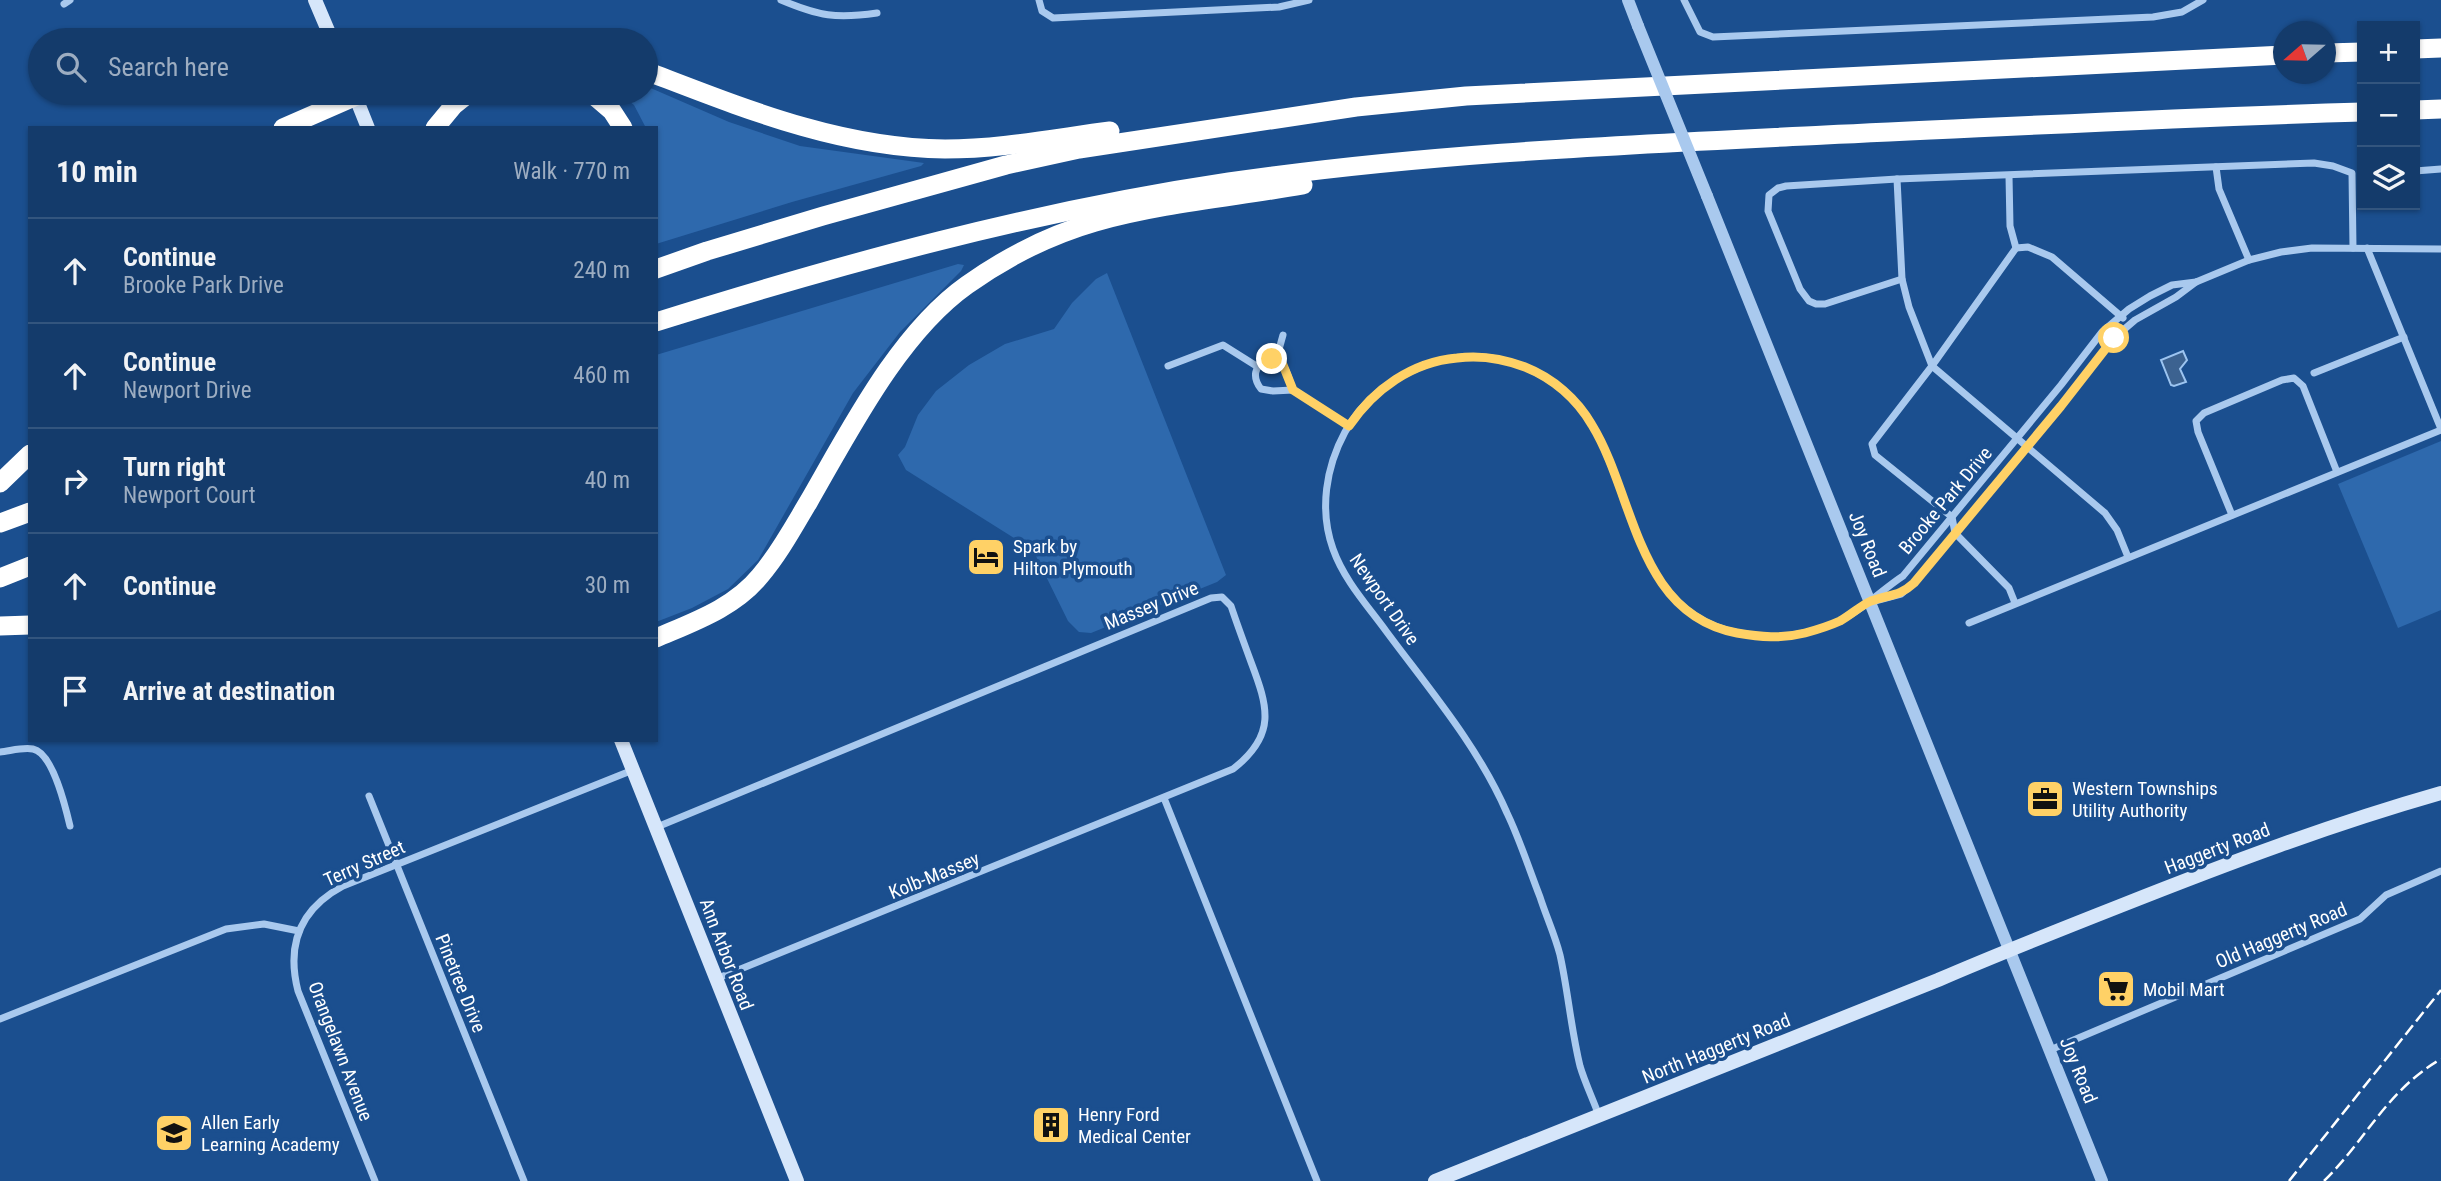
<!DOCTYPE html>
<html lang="en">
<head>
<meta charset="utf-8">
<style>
	body { margin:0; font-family:"Roboto Condensed",sans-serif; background:#214673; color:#f1f3f6 }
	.controls { position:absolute; right:21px; top:21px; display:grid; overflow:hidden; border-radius:0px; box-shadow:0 2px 5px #0004 }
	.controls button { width:63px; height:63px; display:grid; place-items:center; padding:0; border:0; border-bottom:2px solid #33557e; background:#143b6b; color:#f1f3f6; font:35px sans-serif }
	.compass { position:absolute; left:2273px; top:21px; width:63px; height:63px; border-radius:50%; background:#143b6b; box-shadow:0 2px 5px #0004; rotate:250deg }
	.stop { position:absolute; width:21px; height:21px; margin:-16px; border:5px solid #ffd166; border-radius:50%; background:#fff }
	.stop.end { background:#ffd166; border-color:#fff; box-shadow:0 2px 7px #0008 }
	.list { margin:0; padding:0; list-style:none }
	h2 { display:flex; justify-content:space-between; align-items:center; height:91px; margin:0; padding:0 28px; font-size:30px }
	h2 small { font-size:23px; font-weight:400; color:#9dadc1 }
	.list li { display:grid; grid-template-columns:46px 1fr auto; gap:21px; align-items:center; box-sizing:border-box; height:105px; padding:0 28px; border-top:2px solid #33557e }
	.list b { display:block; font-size:26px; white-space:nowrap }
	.list p { margin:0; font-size:23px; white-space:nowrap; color:#9dadc1 }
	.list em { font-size:23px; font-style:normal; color:#9dadc1 }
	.icon { flex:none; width:38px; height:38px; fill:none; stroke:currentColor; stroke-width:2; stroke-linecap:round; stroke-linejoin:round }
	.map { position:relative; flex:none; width:2441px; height:1181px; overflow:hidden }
	.search { position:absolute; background:#143b6b; box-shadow:0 2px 5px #0004; left:28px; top:28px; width:630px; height:77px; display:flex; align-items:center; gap:18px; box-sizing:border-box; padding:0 24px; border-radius:38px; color:#9dadc1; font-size:26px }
	.panel { position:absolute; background:#143b6b; box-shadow:0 2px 5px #0004; left:28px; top:126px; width:630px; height:616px; border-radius:0px }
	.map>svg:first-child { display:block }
	.green { fill:#2e69ad }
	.water { fill:#3c6290; stroke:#9cc4f0; stroke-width:2 }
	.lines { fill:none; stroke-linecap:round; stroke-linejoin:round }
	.minor { stroke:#a9c9ee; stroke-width:7 }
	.tertiary { stroke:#a9c9ee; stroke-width:12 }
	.secondary { stroke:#d6e6fa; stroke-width:14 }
	.motorway { stroke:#fff; stroke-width:19 }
	.rail { stroke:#fff; stroke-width:2.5; stroke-dasharray:12 5; stroke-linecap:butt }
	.tertiary-bridge { stroke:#a9c9ee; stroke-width:12 }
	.route { stroke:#ffd166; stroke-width:9 }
	.labels { text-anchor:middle; stroke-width:7; stroke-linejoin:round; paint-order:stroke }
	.street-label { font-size:19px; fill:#fff; stroke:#1b4f8f }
	.poi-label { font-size:19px; fill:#fff; stroke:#1b4f8f; text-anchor:start }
</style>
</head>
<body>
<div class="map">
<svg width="2441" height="1181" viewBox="0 0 2441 1181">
	<rect width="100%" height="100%" fill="#1b4f8f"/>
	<g class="green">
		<path d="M 646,86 L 729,122 L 800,146 L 924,163 L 921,166 L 792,202 L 656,244 L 656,128 L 646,128 L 634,105 L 619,93 L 646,93 Z"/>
		<path d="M 958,264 L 964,265 L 961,271 L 900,332 L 853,393 L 758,560 L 728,589 L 692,608 L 656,622 L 656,355 Z"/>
		<path d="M 1107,273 L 1226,575 L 1217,582 L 1091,633 L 1079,632 L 1068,621 L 1033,550 L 906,470 L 898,455 L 905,447 L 918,415 L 936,391 L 969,365 L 1005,344 L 1054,329 L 1072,303 L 1096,279 Z"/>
		<path d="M 2441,441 L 2441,610 L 2398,628 L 2338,484 Z"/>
	</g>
	<path class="water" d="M 2183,351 L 2187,360 L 2180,369 L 2186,382 L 2174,386 L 2171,385 L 2161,360 Z"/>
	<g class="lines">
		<g class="minor">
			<path d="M 781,0 C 819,16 836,19 877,13"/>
			<path d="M 1039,0 L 1042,11 L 1053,18 L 1279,7 L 1309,0"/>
			<path d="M 1684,0 L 1700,32 L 1713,37 L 2153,17 L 2182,12 L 2203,0"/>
			<path d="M 64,4 L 70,0"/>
			<path d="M 2216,167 L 2219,189 L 2249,260"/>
			<path d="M 2415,171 L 2441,169"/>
			<path d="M 2009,176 L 2010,226 L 2016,248 L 1932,366 L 1872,444 L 1875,455 L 1952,517 L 1955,533 L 2009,588 L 2015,603"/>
			<path d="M 1897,179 L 1902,279 L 1909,307 L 1932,366 L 2105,513 L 2117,530 L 2128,557"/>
			<path d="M 2016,248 L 2028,247 L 2052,257 L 2123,318"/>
			<path d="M 2367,248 L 2441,429"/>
			<path d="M 1902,279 L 1825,304 L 1816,304 L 1809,301 L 1800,289 L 1768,211 L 1769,195 L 1778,188 L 1786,186 L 1897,179 L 2314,163 L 2333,166 L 2352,173 L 2353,248"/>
			<path d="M 1267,360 C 1287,359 1287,375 1293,390 L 1273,391 L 1261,389 C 1252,377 1254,366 1267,360 Z"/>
			<path d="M 1276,360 L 1283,335"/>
			<path d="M 1168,366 L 1223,345 L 1258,367"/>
			<path d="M 2314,373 L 2404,337"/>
			<path d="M 1293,390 L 1349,426"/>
			<path d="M 2232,515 L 2198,432 L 2196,421 L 2204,413 L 2282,380 L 2294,378 L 2303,386 L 2337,472"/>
			<path d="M 1871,602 L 1901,594 L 1914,583 L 2061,406 L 2114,338 L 2135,320 L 2176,297 L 2196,282"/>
			<path d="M 1969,623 L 2441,430"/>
			<path d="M 0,752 C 10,751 23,747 33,749 C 53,753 66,809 70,826"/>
			<path d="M 369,796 L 524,1181"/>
			<path d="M 1164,798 L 1317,1181"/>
			<path d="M 657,827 L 1211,598 L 1222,597 L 1231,606 C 1237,624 1244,643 1251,662 C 1268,707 1277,735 1233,769 L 716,979"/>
			<path d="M 0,1019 L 226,929 L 264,924 L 299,931"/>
			<path d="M 2050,1050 L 2360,919 L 2386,895 L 2441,871"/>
			<path d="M 1599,1116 C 1593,1099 1585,1083 1580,1066 C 1571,1029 1568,991 1560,955 C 1555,935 1546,916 1540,897 C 1529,869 1520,840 1507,813 C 1478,746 1429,689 1386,631 C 1367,605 1344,580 1333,549 C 1319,510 1326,467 1345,432 C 1364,398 1395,375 1432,363 C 1493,343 1563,372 1594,428 C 1635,501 1638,615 1739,633 C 1773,640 1803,637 1835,623 C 1861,612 1880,591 1903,576 L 2061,385 L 2102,332 L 2129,309 L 2150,296 L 2172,285 L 2196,282 L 2249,260 L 2281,252 L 2312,248 L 2441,249"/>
			<path d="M 375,1181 L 298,991 C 286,944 300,909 343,886 L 633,770"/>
		</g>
		<g class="tertiary">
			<path d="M 1628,0 L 1638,26"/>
			<path d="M 1707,196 L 2102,1181"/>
		</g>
		<g class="secondary">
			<path d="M 315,0 L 332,40"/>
			<path d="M 354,93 L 368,128"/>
			<path d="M 621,740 L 797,1181"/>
			<path d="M 1435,1181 L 1938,980 C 1998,954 2059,930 2120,906 C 2226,864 2332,824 2441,793"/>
		</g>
		<g class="motorway">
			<path d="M 516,40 L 551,40"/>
			<path d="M 2415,49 L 2441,48"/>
			<path d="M 2326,53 L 2362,52"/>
			<path d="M 646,71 C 743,108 839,148 945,149 C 1000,149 1056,138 1110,131"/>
			<path d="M 591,93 L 612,111 L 623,128"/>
			<path d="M 2415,110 L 2441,109"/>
			<path d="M 283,128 L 363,93"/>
			<path d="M 435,128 L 454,105 L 469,93"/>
			<path d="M 656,269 L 707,251 L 823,216 L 1006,165 L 1079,149 L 1356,107 L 1466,96 L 2284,55"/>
			<path d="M 656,322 C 844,263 1034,211 1229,182 C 1427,153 1625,145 1825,135 C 2004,127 2183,117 2362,112"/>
			<path d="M 0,483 L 30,454"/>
			<path d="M 0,523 L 30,512"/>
			<path d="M 0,578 L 30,566"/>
			<path d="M 0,626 L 30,625"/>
			<path d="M 656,638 C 693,622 734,608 760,576 C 779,554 794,526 809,501 C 850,430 899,333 967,285 C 1005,258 1050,235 1095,222 C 1162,203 1234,197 1303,185"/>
		</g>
		<g class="rail">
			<path d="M 2289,1181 L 2441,990"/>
			<path d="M 2324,1181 C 2366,1140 2387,1090 2441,1059"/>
		</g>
		<path class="tertiary-bridge" d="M 1638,26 L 1707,196"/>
	</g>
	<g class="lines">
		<path class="route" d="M 1272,359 L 1283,365 L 1293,390 L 1349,426 C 1374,389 1412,362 1457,358 C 1480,355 1504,359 1525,367 C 1553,378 1577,399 1592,425 C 1635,495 1636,614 1737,633 C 1760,637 1781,639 1805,633 C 1816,630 1829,626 1840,621 C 1851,615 1860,606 1871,601 C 1889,594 1899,597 1914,583 L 2061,406 L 2114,338"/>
	</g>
	<defs>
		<symbol id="hotel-square" viewBox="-11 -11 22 22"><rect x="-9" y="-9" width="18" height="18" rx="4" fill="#ffd166" stroke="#1b4f8f"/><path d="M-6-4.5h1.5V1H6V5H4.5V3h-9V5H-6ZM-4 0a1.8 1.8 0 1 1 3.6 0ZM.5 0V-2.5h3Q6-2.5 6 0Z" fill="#111"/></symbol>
		<symbol id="office-square" viewBox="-11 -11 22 22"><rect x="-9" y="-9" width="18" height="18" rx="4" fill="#ffd166" stroke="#1b4f8f"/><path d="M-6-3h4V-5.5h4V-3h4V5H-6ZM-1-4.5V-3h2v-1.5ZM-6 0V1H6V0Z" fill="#111"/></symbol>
		<symbol id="supermarket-square" viewBox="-11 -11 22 22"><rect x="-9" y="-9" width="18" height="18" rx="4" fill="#ffd166" stroke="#1b4f8f"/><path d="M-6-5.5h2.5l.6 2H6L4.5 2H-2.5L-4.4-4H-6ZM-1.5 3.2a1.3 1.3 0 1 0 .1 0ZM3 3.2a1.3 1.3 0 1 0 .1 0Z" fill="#111"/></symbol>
		<symbol id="building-square" viewBox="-11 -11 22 22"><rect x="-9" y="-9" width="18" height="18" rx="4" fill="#ffd166" stroke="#1b4f8f"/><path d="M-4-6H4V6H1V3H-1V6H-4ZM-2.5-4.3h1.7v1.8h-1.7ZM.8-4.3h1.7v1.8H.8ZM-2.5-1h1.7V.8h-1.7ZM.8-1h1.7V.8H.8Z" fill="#111"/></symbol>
		<symbol id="school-square" viewBox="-11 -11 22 22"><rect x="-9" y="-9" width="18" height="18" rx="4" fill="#ffd166" stroke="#1b4f8f"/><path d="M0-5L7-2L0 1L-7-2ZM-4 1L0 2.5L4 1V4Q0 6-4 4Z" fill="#111"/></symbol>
	</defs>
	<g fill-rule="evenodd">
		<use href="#hotel-square" x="964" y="535" width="44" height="44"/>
		<use href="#office-square" x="2023" y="777" width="44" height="44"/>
		<use href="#supermarket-square" x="2094" y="967" width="44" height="44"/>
		<use href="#building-square" x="1029" y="1103" width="44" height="44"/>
		<use href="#school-square" x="152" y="1111" width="44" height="44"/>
	</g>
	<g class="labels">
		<g class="street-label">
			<text transform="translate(1945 500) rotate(-50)" y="7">Brooke Park Drive</text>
			<text transform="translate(1868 544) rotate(68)" y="7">Joy Road</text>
			<text transform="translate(1385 599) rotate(55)" y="7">Newport Drive</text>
			<text transform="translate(1151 605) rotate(-22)" y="7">Massey Drive</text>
			<text transform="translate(2217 848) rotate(-21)" y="7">Haggerty Road</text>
			<text transform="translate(364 863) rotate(-24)" y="7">Terry Street</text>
			<text transform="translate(934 875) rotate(-22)" y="7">Kolb-Massey</text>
			<text transform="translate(2281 935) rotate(-23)" y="7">Old Haggerty Road</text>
			<text transform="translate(727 954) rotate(69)" y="7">Ann Arbor Road</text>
			<text transform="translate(461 983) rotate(68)" y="7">Pinetree Drive</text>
			<text transform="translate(1716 1048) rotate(-22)" y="7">North Haggerty Road</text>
			<text transform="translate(341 1051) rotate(69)" y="7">Orangelawn Avenue</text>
			<text transform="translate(2079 1070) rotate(68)" y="7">Joy Road</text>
		</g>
		<g class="poi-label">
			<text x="1013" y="553">Spark by<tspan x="1013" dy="22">Hilton Plymouth</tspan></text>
			<text x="2072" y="795">Western Townships<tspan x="2072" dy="22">Utility Authority</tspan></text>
			<text x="2143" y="996">Mobil Mart</text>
			<text x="1078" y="1121">Henry Ford<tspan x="1078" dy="22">Medical Center</tspan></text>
			<text x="201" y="1129">Allen Early<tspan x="201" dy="22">Learning Academy</tspan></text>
		</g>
	</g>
</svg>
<div class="controls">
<button>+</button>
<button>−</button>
<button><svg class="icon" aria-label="layers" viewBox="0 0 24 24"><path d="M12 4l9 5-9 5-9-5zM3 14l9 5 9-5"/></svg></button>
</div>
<svg class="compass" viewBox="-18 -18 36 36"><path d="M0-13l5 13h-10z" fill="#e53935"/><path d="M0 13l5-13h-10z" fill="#9dadc1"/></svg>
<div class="stop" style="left:2114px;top:338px"></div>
<div class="stop end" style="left:1272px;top:359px"></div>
<div class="search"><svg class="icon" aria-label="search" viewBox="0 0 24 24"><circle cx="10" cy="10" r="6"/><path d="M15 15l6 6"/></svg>Search here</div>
<section class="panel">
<h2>10 min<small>Walk · 770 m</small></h2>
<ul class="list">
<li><svg class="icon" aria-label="ahead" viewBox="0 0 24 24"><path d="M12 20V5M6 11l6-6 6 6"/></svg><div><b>Continue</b><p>Brooke Park Drive</p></div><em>240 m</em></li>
<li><svg class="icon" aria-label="ahead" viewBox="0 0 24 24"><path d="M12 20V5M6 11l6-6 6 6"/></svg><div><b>Continue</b><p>Newport Drive</p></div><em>460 m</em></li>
<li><svg class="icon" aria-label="right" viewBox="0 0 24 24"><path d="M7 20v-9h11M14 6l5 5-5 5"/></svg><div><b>Turn right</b><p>Newport Court</p></div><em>40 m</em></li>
<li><svg class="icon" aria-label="ahead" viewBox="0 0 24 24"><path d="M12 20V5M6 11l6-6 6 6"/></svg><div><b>Continue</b></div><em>30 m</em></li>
<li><svg class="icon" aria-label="arrive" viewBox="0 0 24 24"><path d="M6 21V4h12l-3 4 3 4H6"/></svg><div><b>Arrive at destination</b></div></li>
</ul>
</section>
</div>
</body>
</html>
